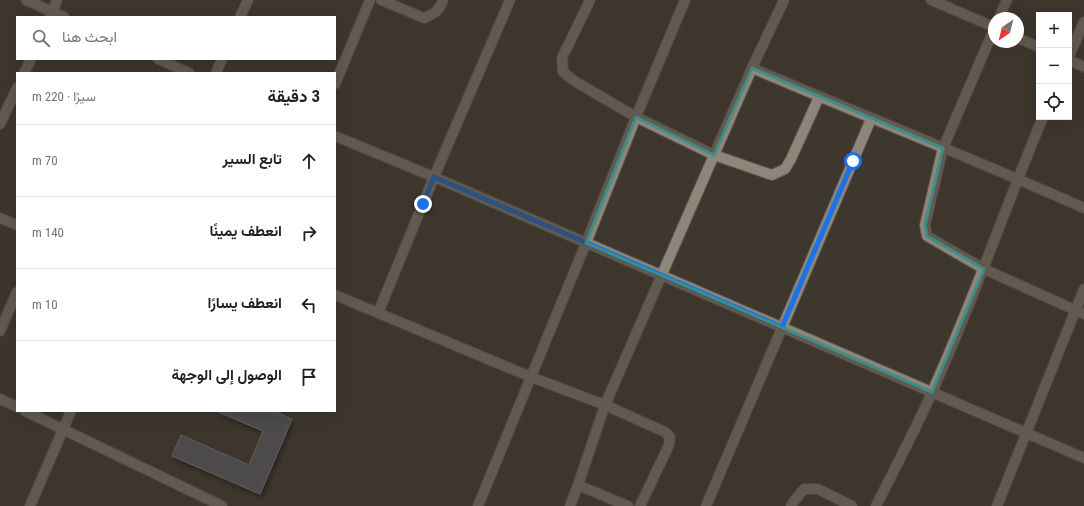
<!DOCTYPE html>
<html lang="ar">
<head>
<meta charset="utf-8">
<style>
	body { margin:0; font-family:"Roboto Condensed",Vazirmatn,sans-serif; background:#f6f6f6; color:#222; direction:rtl }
	.controls { position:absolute; right:12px; top:12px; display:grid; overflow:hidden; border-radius:0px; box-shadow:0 4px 16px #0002 }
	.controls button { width:36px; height:36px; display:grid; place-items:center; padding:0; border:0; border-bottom:1px solid #e0e0e0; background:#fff; color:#222; font:20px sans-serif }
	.compass { position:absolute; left:988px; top:12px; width:36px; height:36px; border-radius:50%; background:#fff; box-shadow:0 4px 16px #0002; rotate:215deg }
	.stop { position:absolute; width:12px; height:12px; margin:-9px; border:3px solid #1a73e8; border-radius:50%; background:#fff }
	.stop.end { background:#1a73e8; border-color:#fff; box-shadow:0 1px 4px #0008 }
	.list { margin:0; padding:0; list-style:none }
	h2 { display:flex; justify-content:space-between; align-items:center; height:52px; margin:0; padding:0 16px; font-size:17px }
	h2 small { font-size:13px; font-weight:400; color:#767676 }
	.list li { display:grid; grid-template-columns:26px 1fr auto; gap:12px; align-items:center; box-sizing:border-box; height:72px; padding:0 16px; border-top:1px solid #e0e0e0 }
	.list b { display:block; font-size:15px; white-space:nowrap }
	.list em { font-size:13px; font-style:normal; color:#767676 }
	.icon { flex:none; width:22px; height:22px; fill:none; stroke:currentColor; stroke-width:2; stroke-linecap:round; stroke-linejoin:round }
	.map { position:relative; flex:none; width:1084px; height:506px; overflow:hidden; direction:ltr }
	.search { position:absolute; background:#fff; box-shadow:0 4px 16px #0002; left:16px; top:16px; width:320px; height:44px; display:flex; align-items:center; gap:10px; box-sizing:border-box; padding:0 14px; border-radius:0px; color:#767676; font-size:15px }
	.panel { position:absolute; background:#fff; box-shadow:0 4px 16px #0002; left:16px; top:72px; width:320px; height:340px; border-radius:0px; direction:rtl }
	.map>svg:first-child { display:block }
	.building { fill:#61636f; stroke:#8a8c98; filter:url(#shadow) }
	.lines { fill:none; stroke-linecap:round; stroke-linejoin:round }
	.minor-casing { stroke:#5a544b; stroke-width:12 }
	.minor { stroke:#8e857b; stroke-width:10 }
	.route { stroke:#1a73e8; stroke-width:5 }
	.marked { fill:none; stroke:#3c8e86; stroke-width:3; stroke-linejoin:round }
</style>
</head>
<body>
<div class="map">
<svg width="1084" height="506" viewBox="0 0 1084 506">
	<defs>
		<filter id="shadow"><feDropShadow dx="2.5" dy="4.5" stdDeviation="2" flood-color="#0009"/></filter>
	</defs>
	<rect width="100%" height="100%" fill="#3e372d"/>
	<path class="building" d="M 216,411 L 274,411 L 292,419 L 260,494 L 172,456 L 181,435 L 249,465 L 263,431 Z"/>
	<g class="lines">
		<defs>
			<g id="minor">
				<path d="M 26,0 L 64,17"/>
				<path d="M 381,0 L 424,18 C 433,14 440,11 443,0"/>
				<path d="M 590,0 L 562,58 L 563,72 L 576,82 L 636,117 L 714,155 L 772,175 L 785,169 L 791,159 L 819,97"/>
				<path d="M 931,0 L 994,27"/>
				<path d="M 50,17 L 57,0"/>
				<path d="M 240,17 L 248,0"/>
				<path d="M 999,18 L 1007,0"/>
				<path d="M 994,29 L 943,148 L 925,225 L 927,236 L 984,269 L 1084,314"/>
				<path d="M 1018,38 L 1039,47"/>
				<path d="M 1069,56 L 1084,22"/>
				<path d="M 158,59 L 189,73"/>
				<path d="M 1069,60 L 1084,67"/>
				<path d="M 752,68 C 862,115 974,159 1084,208"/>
				<path d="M 24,73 L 31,59"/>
				<path d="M 216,73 L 222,59"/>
				<path d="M 335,84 L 370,0"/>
				<path d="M 0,124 L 17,88"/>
				<path d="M 335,136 L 434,177 L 1084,458"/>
				<path d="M 0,218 L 17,225"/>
				<path d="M 335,295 L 531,377 L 605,405 L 665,432 L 670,437 L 669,445 L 640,506"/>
				<path d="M 378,313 L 434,177 L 510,0"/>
				<path d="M 0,331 L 17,292"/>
				<path d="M 0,399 L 17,407"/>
				<path d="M 25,411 L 222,506"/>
				<path d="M 578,485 L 628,506"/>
				<path d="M 30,506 L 71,411"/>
				<path d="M 478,506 L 586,243 L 636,117 L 685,0"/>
				<path d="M 570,506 L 578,485 L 605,405 L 752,68 L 784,0"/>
				<path d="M 706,506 L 871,119"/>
				<path d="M 791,506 L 794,501 L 804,489 L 818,489 L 852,506"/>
				<path d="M 876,506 C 895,468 915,431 932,392 C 973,302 1005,208 1043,117"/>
				<path d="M 997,506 L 1084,289"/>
			</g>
		</defs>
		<use href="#minor" class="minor-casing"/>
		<use href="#minor" class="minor"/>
	</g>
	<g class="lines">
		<path class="route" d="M 423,204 L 434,177 L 782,327 L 853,161"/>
	</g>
	<path d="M0 0H1084V506H0ZM 752,68 L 943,148 L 925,225 L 927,236 L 984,269 L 932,392 L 586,243 L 636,117 L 714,155 Z" fill="#3e372d" fill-opacity=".55" fill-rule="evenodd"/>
	<path class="marked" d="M 752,68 L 943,148 L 925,225 L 927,236 L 984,269 L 932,392 L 586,243 L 636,117 L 714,155 Z"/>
</svg>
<div class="controls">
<button>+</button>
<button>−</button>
<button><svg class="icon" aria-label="locate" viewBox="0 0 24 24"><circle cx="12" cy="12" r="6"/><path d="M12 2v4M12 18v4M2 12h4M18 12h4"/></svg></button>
</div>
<svg class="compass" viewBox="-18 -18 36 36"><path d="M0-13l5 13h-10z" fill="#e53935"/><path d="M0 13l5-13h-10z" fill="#767676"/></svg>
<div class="stop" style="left:853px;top:161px"></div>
<div class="stop end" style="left:423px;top:204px"></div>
<div class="search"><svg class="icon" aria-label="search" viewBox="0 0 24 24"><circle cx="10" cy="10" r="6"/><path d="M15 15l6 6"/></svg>ابحث هنا</div>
<section class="panel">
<h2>3 دقيقة<small>سيرًا · 220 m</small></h2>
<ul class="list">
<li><svg class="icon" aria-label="ahead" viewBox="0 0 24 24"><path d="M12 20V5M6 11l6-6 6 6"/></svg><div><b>تابع السير</b></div><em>70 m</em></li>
<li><svg class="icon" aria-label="right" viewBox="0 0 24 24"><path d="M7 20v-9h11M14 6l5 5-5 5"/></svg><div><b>انعطف يمينًا</b></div><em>140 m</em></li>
<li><svg class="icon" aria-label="left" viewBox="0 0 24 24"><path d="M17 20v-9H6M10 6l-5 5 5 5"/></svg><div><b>انعطف يسارًا</b></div><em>10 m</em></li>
<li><svg class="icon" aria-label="arrive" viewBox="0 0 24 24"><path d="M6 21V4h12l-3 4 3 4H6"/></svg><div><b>الوصول إلى الوجهة</b></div></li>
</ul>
</section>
</div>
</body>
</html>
